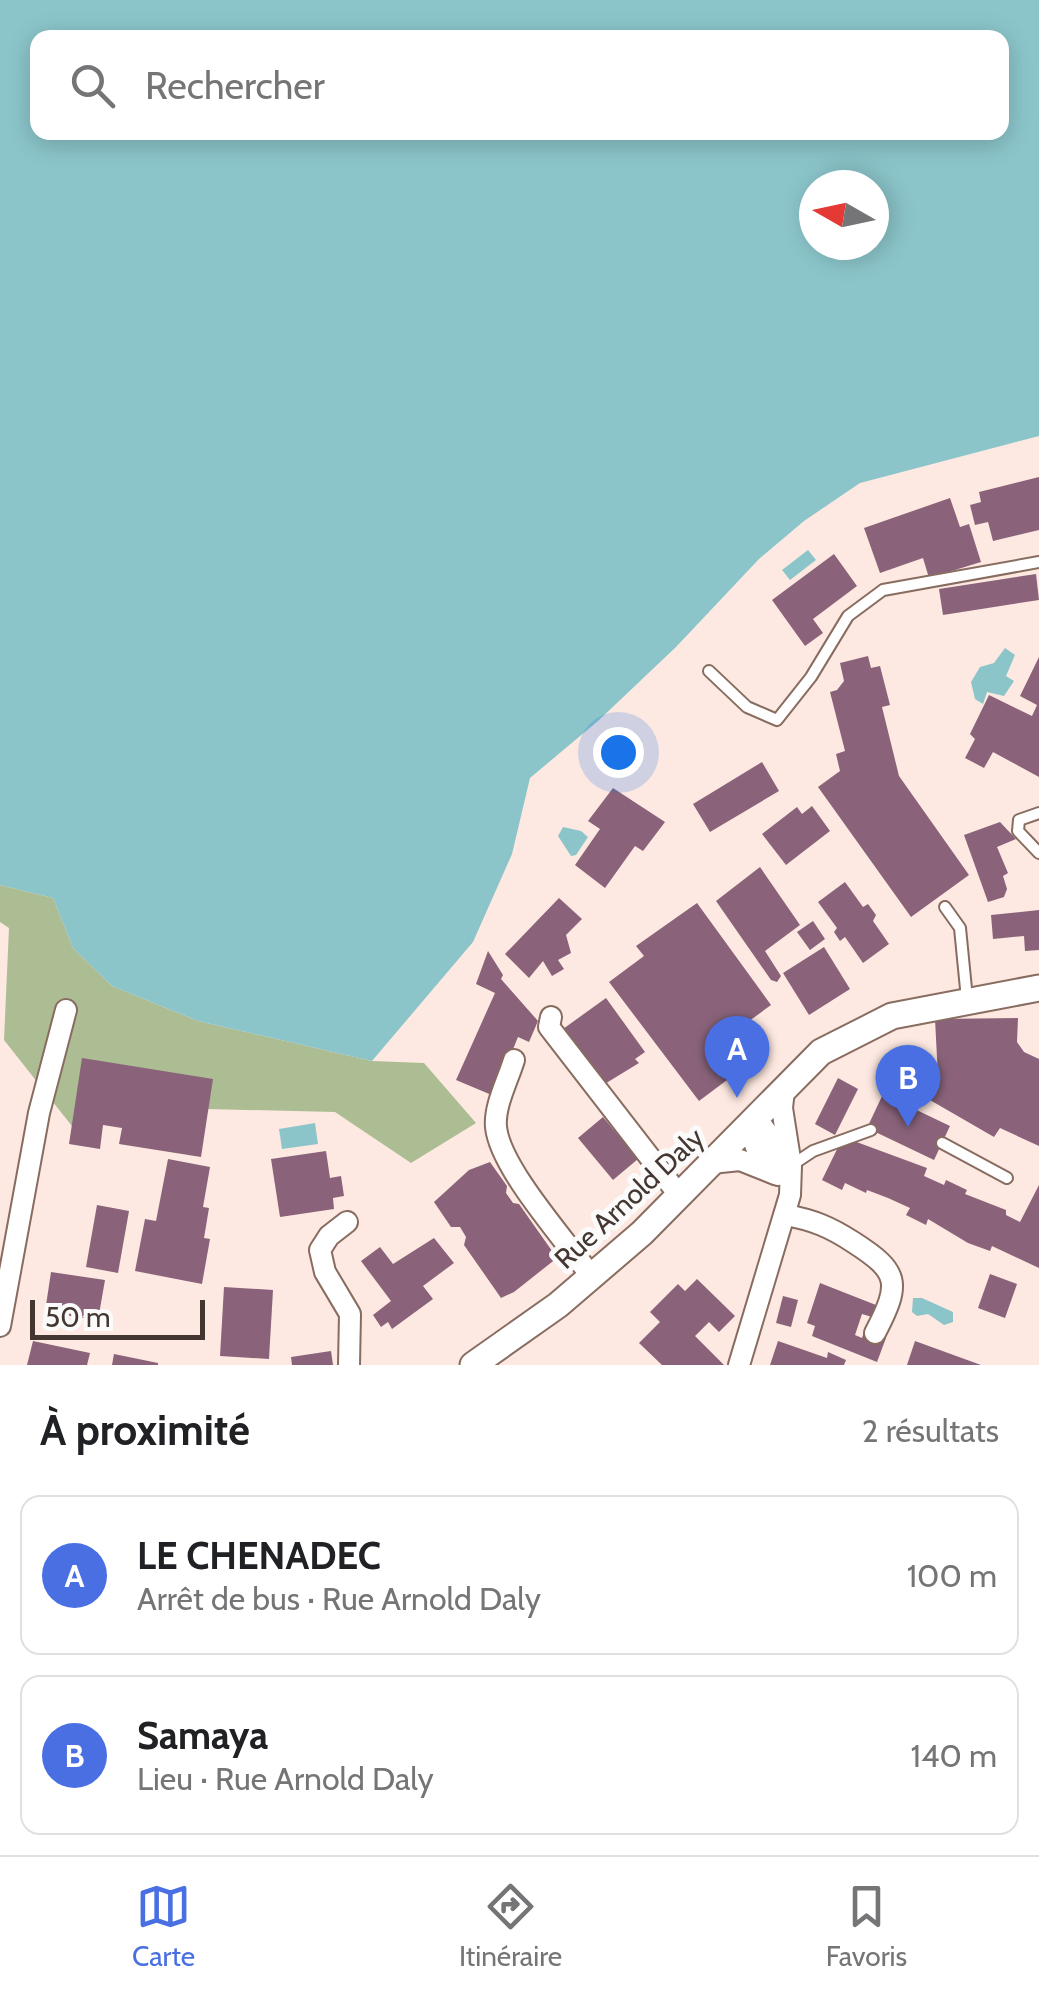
<!DOCTYPE html>
<html lang="fr">
<head>
<meta charset="utf-8">
<style>
	body { margin:0; font-family:Cabin,sans-serif; background:#f6f6f6; color:#202124 }
	.compass { position:absolute; left:799px; top:170px; width:90px; height:90px; border-radius:50%; background:#fff; box-shadow:0 5px 25px #0003; rotate:279deg }
	.scale { position:absolute; left:30px; bottom:25px; width:175px; box-sizing:border-box; padding-left:10px; border:5px solid #443732; border-top:0; font-size:28px; line-height:35px; white-space:nowrap; color:#443732; -webkit-text-stroke:8px #fbfbfb; paint-order:stroke }
	.you { position:absolute; left:618px; top:752px; width:35px; height:35px; margin:-25px; border:8px solid #fff; border-radius:50%; background:#1a73e8; box-shadow:0 0 0 15px #1a73e833 }
	.badge { display:grid; place-items:center; width:65px; height:65px; border-radius:50%; background:#496fe2; color:#fff; font-size:32px; font-weight:700 }
	.pin { position:absolute; translate:-50% -82px; filter:drop-shadow(0 2px 5px #0008) }
	.pin::after { content:''; position:absolute; top:52px; width:35px; height:30px; background:inherit; clip-path:polygon(0 0,100% 0,50% 100%) }
	.list { margin:0; padding:0; list-style:none }
	h2 { display:flex; justify-content:space-between; align-items:center; height:130px; margin:0; padding:0 40px; font-size:42px }
	h2 small { font-size:32px; font-weight:400; color:#757577 }
	.list li { display:grid; grid-template-columns:65px 1fr auto; gap:30px; align-items:center; box-sizing:border-box; height:160px; margin:0 20px 20px; padding:0 20px; border:2px solid #e0e0e0; border-radius:20px }
	.list b { display:block; font-size:38px; white-space:nowrap }
	.list p { margin:0; font-size:32px; white-space:nowrap; color:#757577 }
	.list em { font-size:32px; font-style:normal; color:#757577 }
	.icon { flex:none; width:55px; height:55px; fill:none; stroke:currentColor; stroke-width:2; stroke-linecap:round; stroke-linejoin:round }
	.map { position:relative; flex:none; width:1039px; height:1365px; overflow:hidden }
	.search { position:absolute; background:#fff; box-shadow:0 5px 25px #0003; left:30px; right:30px; top:30px; height:110px; display:flex; align-items:center; gap:25px; box-sizing:border-box; padding:0 35px; border-radius:20px; color:#757577; font-size:38px }
	.sheet { height:490px; background:#fff }
	nav { display:flex; justify-content:space-around; align-items:center; box-sizing:border-box; height:140px; border-top:2px solid #e0e0e0; background:#fff; font-size:28px; color:#757577 }
	nav a { display:grid; justify-items:center; gap:5px }
	nav .on { color:#496fe2 }
	.map>svg:first-child { display:block }
	.forest { fill:#acbc93 }
	.water { fill:#8bc5ca; fill-rule:evenodd }
	.building { fill:#8a637a }
	.lines { fill:none; stroke-linecap:round; stroke-linejoin:round }
	.service-casing { stroke:#886c60; stroke-width:14 }
	.minor-casing { stroke:#886c60; stroke-width:24 }
	.tertiary-casing { stroke:#886c60; stroke-width:29 }
	.service { stroke:#fff; stroke-width:10 }
	.minor { stroke:#fff; stroke-width:20 }
	.tertiary { stroke:#fff; stroke-width:25 }
	.labels { text-anchor:middle; stroke-width:10; stroke-linejoin:round; paint-order:stroke }
	.street-label { font-size:28px; fill:#443732; stroke:#fbfbfb }
</style>
</head>
<body>
<div class="map">
<svg width="1039" height="1365" viewBox="0 0 1039 1365">
	<rect width="100%" height="100%" fill="#fde9e1"/>
	<path class="forest" d="M 0,885 L 53,898 L 73,948 L 112,986 L 198,1021 L 372,1061 L 424,1063 L 476,1123 L 411,1163 L 335,1112 L 207,1109 L 181,1083 L 79,1135 L 4,1040 L 9,928 L 0,922 Z"/>
	<g class="water">
		<path d="M 0,0 L 1039,0 L 1039,436 L 860,483 L 804,521 L 759,559 L 676,647 L 598,721 L 530,778 L 512,854 L 473,942 L 372,1061 L 198,1021 L 112,986 L 73,948 L 53,898 L 0,885 ZM 38,38 L 1002,38 L 1002,132 L 38,132 ZM 814,185 L 874,185 L 874,245 L 814,245 Z"/>
		<path d="M 808,550 L 816,560 L 790,580 L 782,570 Z"/>
		<path d="M 1005,648 L 1015,655 L 1006,676 L 1014,681 L 1004,696 L 987,692 L 983,704 L 975,699 L 971,682 L 980,667 L 994,663 Z"/>
		<path d="M 563,827 L 581,831 L 588,837 L 576,855 L 571,856 L 558,836 Z"/>
		<path d="M 315,1123 L 318,1144 L 282,1149 L 279,1129 Z"/>
		<path d="M 913,1298 L 922,1298 L 953,1312 L 953,1322 L 944,1325 L 928,1314 L 917,1316 L 912,1312 Z"/>
	</g>
	<g class="building">
		<path d="M 1039,477 L 1039,530 L 993,541 L 988,522 L 975,525 L 970,505 L 981,502 L 979,492 Z"/>
		<path d="M 950,498 L 960,527 L 969,524 L 981,562 L 929,578 L 923,558 L 880,573 L 864,528 Z"/>
		<path d="M 834,554 L 857,586 L 813,619 L 823,633 L 805,646 L 772,600 Z"/>
		<path d="M 1036,574 L 1039,600 L 943,615 L 939,589 Z"/>
		<path d="M 868,656 L 871,668 L 880,666 L 890,705 L 882,707 L 899,776 L 969,875 L 911,917 L 818,787 L 840,771 L 836,754 L 845,751 L 830,692 L 837,690 L 844,681 L 840,663 Z"/>
		<path d="M 1039,657 L 1039,777 L 993,752 L 984,768 L 965,758 L 975,739 L 970,734 L 989,695 L 1032,716 L 1037,705 L 1020,696 Z"/>
		<path d="M 762,762 L 779,791 L 710,832 L 693,804 Z"/>
		<path d="M 613,788 L 665,822 L 643,851 L 635,846 L 605,888 L 575,865 L 600,829 L 588,821 Z"/>
		<path d="M 812,806 L 830,831 L 786,865 L 762,834 L 797,807 L 802,814 Z"/>
		<path d="M 1000,822 L 1016,839 L 997,847 L 1008,873 L 1003,876 L 1007,889 L 1004,897 L 988,902 L 964,835 Z"/>
		<path d="M 760,867 L 800,925 L 765,951 L 781,976 L 777,982 L 771,980 L 716,901 Z"/>
		<path d="M 845,882 L 863,907 L 868,904 L 876,915 L 873,921 L 889,944 L 863,963 L 845,937 L 840,941 L 834,932 L 837,928 L 818,902 Z"/>
		<path d="M 559,898 L 582,919 L 566,935 L 571,953 L 558,960 L 564,969 L 552,976 L 543,961 L 529,978 L 505,954 Z"/>
		<path d="M 697,903 L 771,1005 L 711,1049 L 731,1077 L 699,1101 L 609,982 L 644,956 L 636,946 Z"/>
		<path d="M 1039,910 L 1039,950 L 1025,951 L 1024,936 L 993,939 L 991,915 Z"/>
		<path d="M 813,921 L 825,939 L 810,950 L 797,932 Z"/>
		<path d="M 824,947 L 850,989 L 809,1015 L 783,973 Z"/>
		<path d="M 488,951 L 503,975 L 501,979 L 538,1021 L 529,1042 L 518,1037 L 494,1096 L 456,1080 L 495,993 L 476,984 Z"/>
		<path d="M 606,998 L 645,1052 L 635,1059 L 639,1063 L 603,1085 L 563,1029 Z"/>
		<path d="M 1018,1018 L 1017,1042 L 1024,1052 L 1039,1059 L 1039,1146 L 1000,1128 L 994,1137 L 897,1081 L 938,1077 L 935,1019 Z"/>
		<path d="M 82,1058 L 213,1079 L 201,1157 L 119,1144 L 122,1128 L 103,1125 L 100,1149 L 69,1144 Z"/>
		<path d="M 838,1078 L 858,1089 L 835,1135 L 815,1124 Z"/>
		<path d="M 883,1094 L 950,1126 L 934,1160 L 867,1128 Z"/>
		<path d="M 603,1117 L 638,1159 L 613,1180 L 578,1138 Z"/>
		<path d="M 843,1137 L 927,1168 L 924,1176 L 944,1185 L 946,1180 L 967,1190 L 965,1194 L 1006,1210 L 1006,1215 L 1020,1222 L 1039,1185 L 1039,1268 L 992,1246 L 990,1251 L 968,1243 L 928,1219 L 926,1225 L 906,1215 L 910,1208 L 888,1198 L 867,1190 L 866,1193 L 845,1183 L 842,1190 L 822,1180 Z"/>
		<path d="M 326,1151 L 330,1178 L 341,1176 L 344,1196 L 333,1198 L 334,1209 L 280,1217 L 271,1159 Z"/>
		<path d="M 168,1159 L 210,1167 L 203,1207 L 209,1208 L 204,1238 L 210,1239 L 202,1284 L 135,1271 L 145,1219 L 156,1221 Z"/>
		<path d="M 490,1162 L 507,1186 L 506,1193 L 513,1203 L 519,1204 L 557,1258 L 514,1292 L 501,1298 L 464,1245 L 466,1237 L 460,1227 L 451,1227 L 434,1202 L 469,1170 Z"/>
		<path d="M 97,1205 L 129,1211 L 118,1273 L 86,1267 Z"/>
		<path d="M 434,1238 L 454,1263 L 423,1286 L 433,1299 L 392,1329 L 388,1322 L 381,1327 L 373,1315 L 391,1301 L 361,1261 L 380,1247 L 393,1264 Z"/>
		<path d="M 51,1272 L 105,1280 L 98,1320 L 45,1312 Z"/>
		<path d="M 990,1274 L 1017,1284 L 1005,1318 L 978,1308 Z"/>
		<path d="M 697,1279 L 735,1316 L 719,1332 L 709,1322 L 695,1336 L 724,1365 L 662,1365 L 639,1343 L 660,1322 L 650,1312 L 678,1284 L 685,1291 Z"/>
		<path d="M 820,1283 L 876,1305 L 872,1317 L 862,1314 L 855,1335 L 862,1338 L 864,1332 L 886,1338 L 877,1362 L 812,1336 L 815,1326 L 807,1323 Z"/>
		<path d="M 224,1287 L 273,1290 L 269,1359 L 220,1356 Z"/>
		<path d="M 783,1296 L 798,1300 L 791,1327 L 776,1323 Z"/>
		<path d="M 33,1341 L 90,1353 L 87,1365 L 27,1365 Z"/>
		<path d="M 778,1341 L 827,1358 L 828,1352 L 846,1360 L 844,1365 L 770,1365 Z"/>
		<path d="M 915,1341 L 981,1365 L 907,1365 Z"/>
		<path d="M 331,1351 L 333,1365 L 292,1365 L 291,1357 Z"/>
		<path d="M 114,1354 L 158,1363 L 158,1365 L 112,1365 Z"/>
	</g>
	<g class="lines">
		<defs>
			<g id="service">
				<path d="M 709,671 L 747,707 L 777,720 L 811,677 L 848,616 L 883,590 L 1039,562"/>
				<path d="M 1039,813 L 1019,820 L 1018,831 L 1039,853"/>
				<path d="M 945,907 L 960,928 L 967,999"/>
				<path d="M 942,1143 L 1007,1178"/>
				<path d="M 792,1165 L 813,1151 L 871,1130"/>
			</g>
			<g id="minor">
				<path d="M 551,1017 L 549,1027 L 679,1195"/>
				<path d="M 514,1060 C 508,1080 494,1106 496,1127 C 500,1168 566,1241 591,1276"/>
				<path d="M 784,1090 L 782,1108 L 790,1159"/>
				<path d="M 711,1163 L 740,1160 L 775,1174"/>
				<path d="M 786,1215 C 813,1220 830,1227 853,1242 C 900,1272 901,1283 875,1333"/>
				<path d="M 347,1222 L 329,1236 L 320,1250 L 325,1272 L 350,1314 L 349,1365"/>
				<path d="M 0,1326 L 39,1113 L 66,1010"/>
				<path d="M 739,1365 L 790,1195 L 791,1166 L 763,1127 L 748,1125 L 757,1150 L 778,1175"/>
			</g>
			<path id="tertiary" d="M 473,1365 L 558,1305 L 642,1233 L 821,1052 L 892,1016 L 1039,988"/>
		</defs>
		<use href="#service" class="service-casing"/>
		<use href="#minor" class="minor-casing"/>
		<use href="#tertiary" class="tertiary-casing"/>
		<use href="#service" class="service"/>
		<use href="#minor" class="minor"/>
		<use href="#tertiary" class="tertiary"/>
	</g>
	<g class="labels">
		<g class="street-label">
			<text transform="translate(629 1198) rotate(-43)" y="10">Rue Arnold Daly</text>
		</g>
	</g>
</svg>
<svg class="compass" viewBox="-18 -18 36 36"><path d="M0-13l5 13h-10z" fill="#e53935"/><path d="M0 13l5-13h-10z" fill="#757577"/></svg>
<div class="scale">50 m</div>
<div class="you"></div>
<div class="pin badge" style="left:737px;top:1098px">A</div>
<div class="pin badge" style="left:908px;top:1127px">B</div>
<div class="search"><svg class="icon" aria-label="search" viewBox="0 0 24 24"><circle cx="10" cy="10" r="6"/><path d="M15 15l6 6"/></svg>Rechercher</div>
</div>
<section class="sheet">
<h2>À proximité<small>2 résultats</small></h2>
<ul class="list">
<li><span class="badge">A</span><div><b>LE CHENADEC</b><p>Arrêt de bus · Rue Arnold Daly</p></div><em>100 m</em></li>
<li><span class="badge">B</span><div><b>Samaya</b><p>Lieu · Rue Arnold Daly</p></div><em>140 m</em></li>
</ul>
</section>
<nav>
<a class="on"><svg class="icon" aria-label="map" viewBox="0 0 24 24"><path d="M3 6l6-2 6 2 6-2v14l-6 2-6-2-6 2zM9 4v14M15 6v14"/></svg>Carte</a>
<a><svg class="icon" aria-label="directions" viewBox="0 0 24 24"><path d="M12 3l9 9-9 9-9-9zM9 14v-3h6M13 9l2 2-2 2"/></svg>Itinéraire</a>
<a><svg class="icon" aria-label="saved" viewBox="0 0 24 24"><path d="M7 4h10v16l-5-4-5 4z"/></svg>Favoris</a>
</nav>
</body>
</html>
